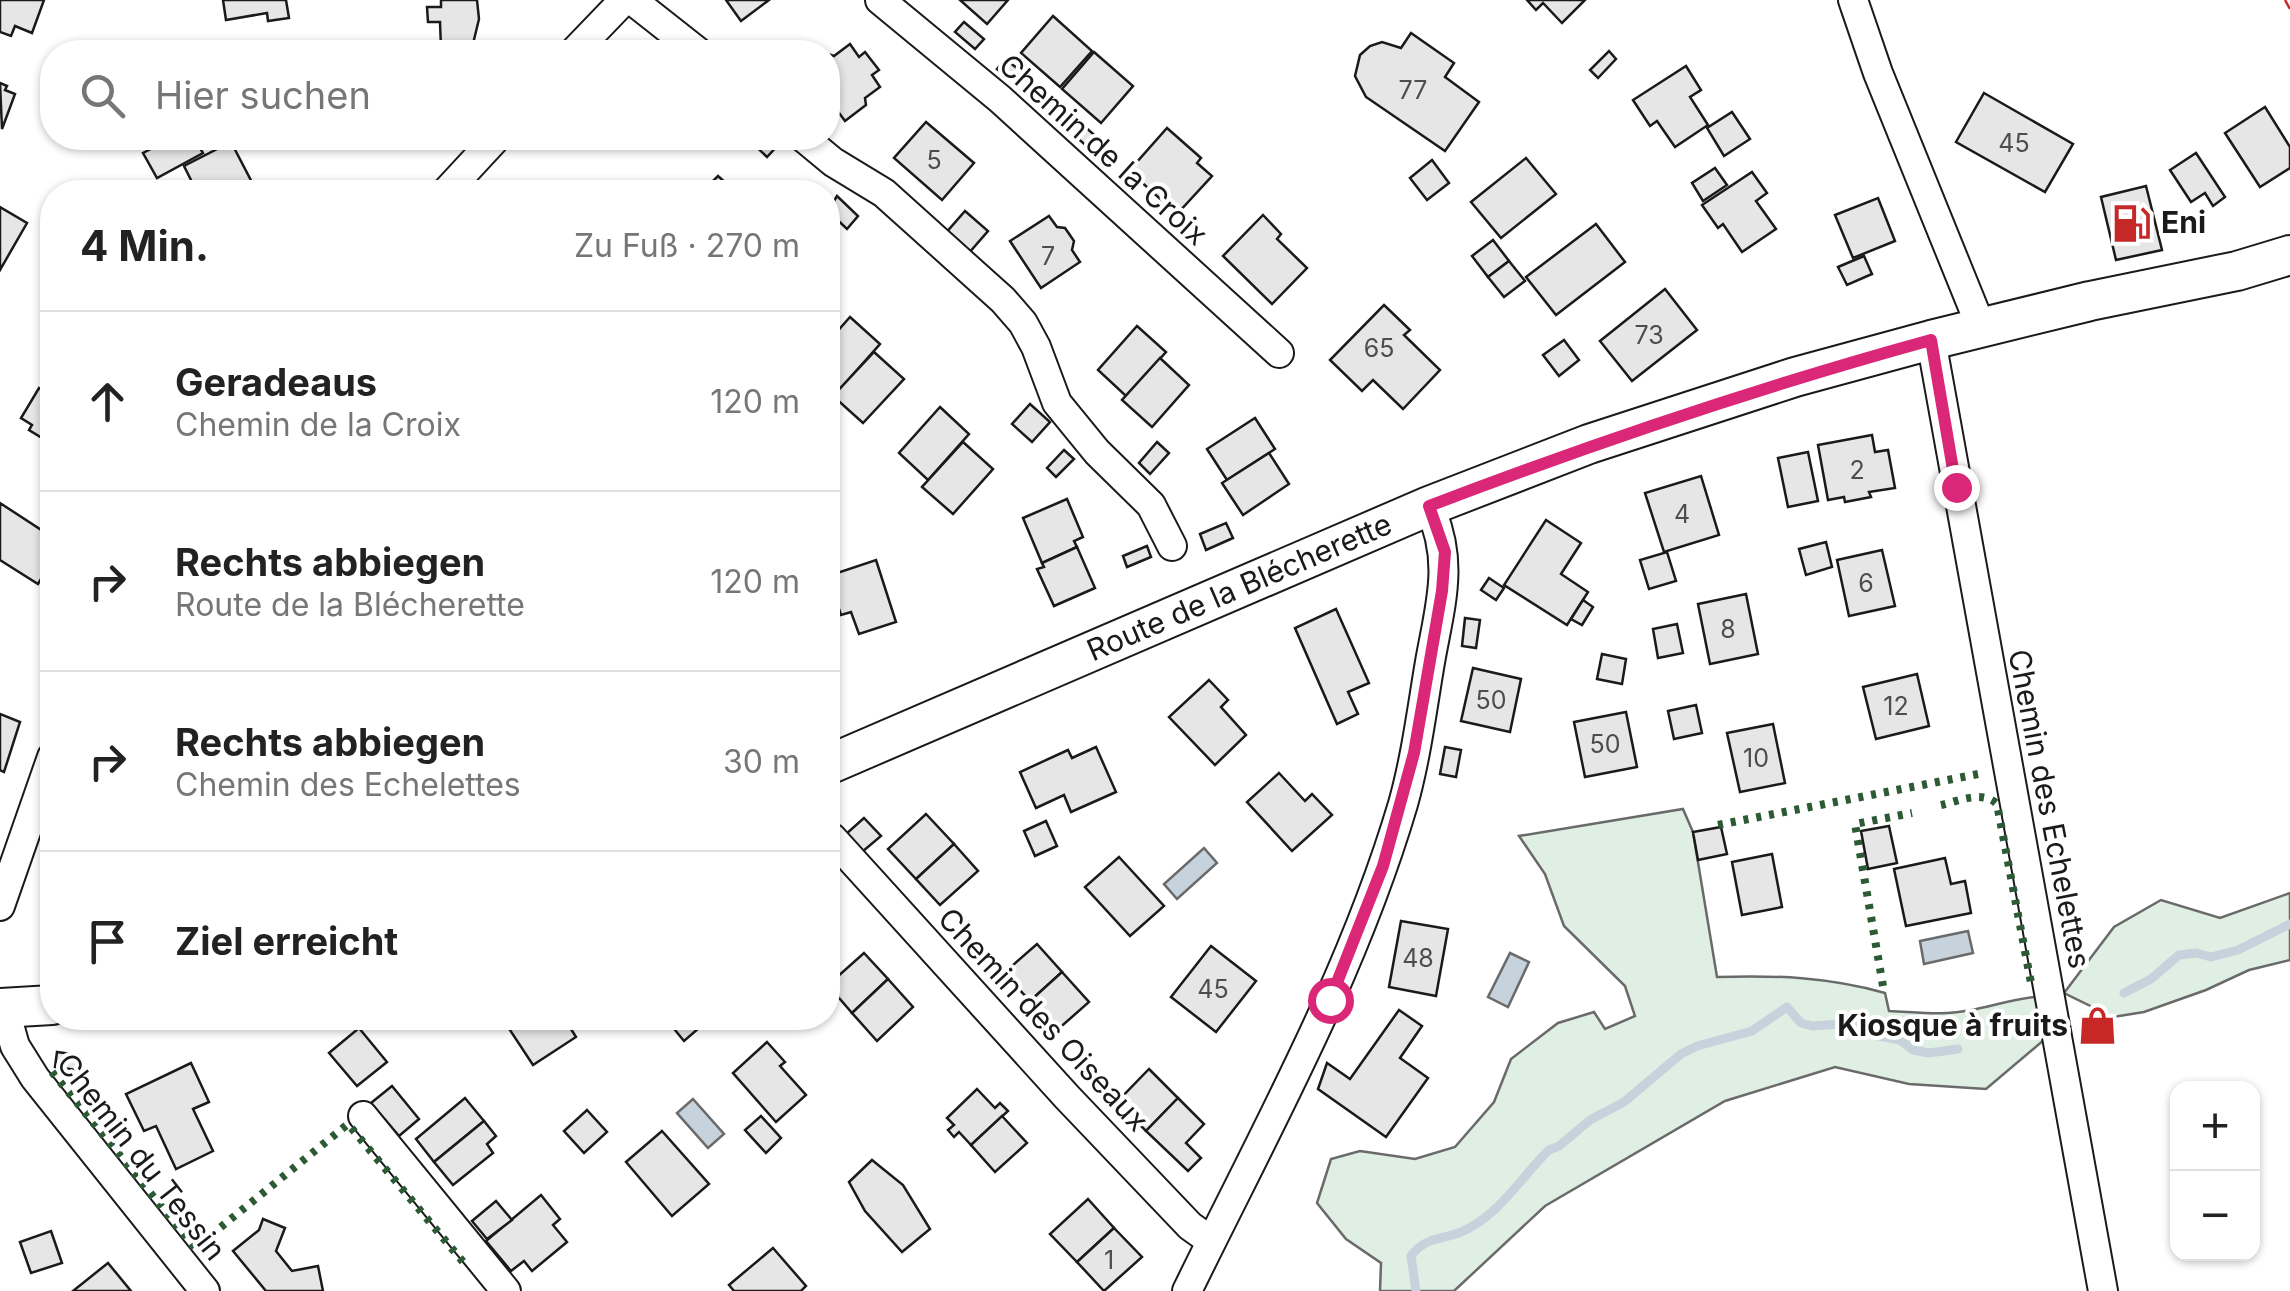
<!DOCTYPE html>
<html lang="de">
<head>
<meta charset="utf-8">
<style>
	body { margin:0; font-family:Inter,sans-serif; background:#f6f6f6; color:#222 }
	.controls { position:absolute; right:30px; bottom:30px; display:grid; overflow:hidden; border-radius:20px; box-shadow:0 2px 8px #0004 }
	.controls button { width:90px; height:90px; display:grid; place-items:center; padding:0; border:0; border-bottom:2px solid #e0e0e0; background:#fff; color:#222; font:50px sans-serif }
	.stop { position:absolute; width:30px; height:30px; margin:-22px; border:8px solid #db2777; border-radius:50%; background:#fff }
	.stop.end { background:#db2777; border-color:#fff; box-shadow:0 2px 10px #0008 }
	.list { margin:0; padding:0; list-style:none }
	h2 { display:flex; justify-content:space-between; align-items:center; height:130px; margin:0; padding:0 40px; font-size:42px }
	h2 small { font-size:32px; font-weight:400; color:#767676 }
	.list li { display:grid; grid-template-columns:65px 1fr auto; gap:30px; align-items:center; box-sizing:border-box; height:180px; padding:0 40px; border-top:2px solid #e0e0e0 }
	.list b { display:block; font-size:38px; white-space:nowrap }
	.list p { margin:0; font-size:32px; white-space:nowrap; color:#767676 }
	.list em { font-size:32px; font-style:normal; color:#767676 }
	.icon { flex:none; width:55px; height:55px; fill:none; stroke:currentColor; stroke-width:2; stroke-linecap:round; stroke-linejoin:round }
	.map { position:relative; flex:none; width:2290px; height:1291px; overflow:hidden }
	.search { position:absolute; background:#fff; box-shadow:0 2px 8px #0004; left:40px; top:40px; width:800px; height:110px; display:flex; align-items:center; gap:25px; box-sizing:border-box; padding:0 35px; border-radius:40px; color:#767676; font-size:38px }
	.panel { position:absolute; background:#fff; box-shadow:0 2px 8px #0004; left:40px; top:180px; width:800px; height:850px; border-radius:40px }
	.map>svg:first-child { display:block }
	.green { fill:#e0efe3; stroke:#6a6a6a; stroke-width:2.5 }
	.water { fill:#c6d2dc; stroke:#6a6a6a; stroke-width:2.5 }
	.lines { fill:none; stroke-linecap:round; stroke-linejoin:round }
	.stream { stroke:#c6d2dc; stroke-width:9 }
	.building { fill:#e6e6e6; stroke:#1a1a1a; stroke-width:2.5 }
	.minor-casing { stroke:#1a1a1a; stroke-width:32 }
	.secondary-casing { stroke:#1a1a1a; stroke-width:42 }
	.minor { stroke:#fff; stroke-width:28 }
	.secondary { stroke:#fff; stroke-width:38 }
	.hedge { stroke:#2b5a34; stroke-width:8; stroke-dasharray:5 8; stroke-linecap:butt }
	.power { stroke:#c62828; stroke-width:2.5; stroke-dasharray:35 8 5 8; stroke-linecap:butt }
	.route { stroke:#db2777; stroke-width:12 }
	.labels { text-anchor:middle; stroke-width:8; stroke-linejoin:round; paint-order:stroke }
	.number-label { font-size:25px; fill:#4d4d4d }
	.street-label { font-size:30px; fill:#1a1a1a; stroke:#fff }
	.poi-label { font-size:30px; font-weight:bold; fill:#1a1a1a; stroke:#fff; text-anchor:start }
</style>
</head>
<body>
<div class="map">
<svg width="2290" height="1291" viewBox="0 0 2290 1291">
	<rect width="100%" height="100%" fill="#fff"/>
	<g class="green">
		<path d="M 1683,809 L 1693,832 L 1717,977 C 1775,975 1829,977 1885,993 L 1889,1011 C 1916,1012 1944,1016 1971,1010 C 1996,1005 2018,998 2044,996 L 2051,1034 L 1986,1089 L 1909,1084 L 1835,1067 L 1725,1101 L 1545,1206 L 1454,1291 L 1380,1291 L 1381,1263 L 1346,1239 L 1317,1203 L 1331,1159 L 1360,1151 L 1415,1159 L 1455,1147 L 1494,1102 L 1511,1059 L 1558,1023 L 1594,1012 L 1605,1029 L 1635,1016 L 1625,986 L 1564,926 L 1545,874 L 1519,836 Z"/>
		<path d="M 2290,893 L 2290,960 L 2249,970 L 2206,990 L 2144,1012 L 2113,1017 L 2064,993 L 2114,927 L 2161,900 L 2220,918 Z"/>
	</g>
	<g class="water">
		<path d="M 1204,848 L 1217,863 L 1177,899 L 1164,884 Z"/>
		<path d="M 1968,931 L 1973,953 L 1924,964 L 1920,941 Z"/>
		<path d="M 1510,953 L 1529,962 L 1508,1007 L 1488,997 Z"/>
		<path d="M 693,1099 L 724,1134 L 708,1148 L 677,1113 Z"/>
	</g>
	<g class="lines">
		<g class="stream">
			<path d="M 2124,993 L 2151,979 L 2179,955 L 2196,953 L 2211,957 L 2238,950 L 2290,924"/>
			<path d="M 1416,1291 L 1411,1256 C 1425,1237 1441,1240 1461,1232 C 1499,1216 1520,1178 1549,1150 L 1559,1146 L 1590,1120 L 1624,1102 L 1681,1054 L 1697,1046 L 1752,1031 L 1787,1007 L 1801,1023 L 1812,1026 L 1854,1023 L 1874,1035 L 1900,1040 L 1913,1050 L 1929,1053 L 1958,1049"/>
		</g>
	</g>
	<g class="building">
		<path d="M 0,0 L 44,0 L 32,33 L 15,26 L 11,36 L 0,32 Z"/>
		<path d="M 223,0 L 286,0 L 289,18 L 268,21 L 267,13 L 226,20 Z"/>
		<path d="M 441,0 L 477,0 L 479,19 L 472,48 L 441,48 L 440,22 L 428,22 L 427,7 L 441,7 Z"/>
		<path d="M 726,0 L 769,0 L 741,21 Z"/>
		<path d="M 960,0 L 1008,0 L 987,24 Z"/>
		<path d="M 1527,0 L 1585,0 L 1562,23 L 1543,3 L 1536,10 Z"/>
		<path d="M 1053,16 L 1092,51 L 1060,87 L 1021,53 Z"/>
		<path d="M 964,22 L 984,39 L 975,49 L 955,32 Z"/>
		<path d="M 1411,33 L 1454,63 L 1445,77 L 1479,102 L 1445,151 L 1366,97 L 1355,76 L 1360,55 L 1370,46 L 1382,42 L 1401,48 Z"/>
		<path d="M 850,44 L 859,57 L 865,52 L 879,70 L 872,75 L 880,87 L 865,98 L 866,105 L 845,121 L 834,106 L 828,109 L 828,54 L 834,56 Z"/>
		<path d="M 1609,51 L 1616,59 L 1598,78 L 1590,70 Z"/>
		<path d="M 1094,52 L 1133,86 L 1101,123 L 1062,89 Z"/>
		<path d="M 1005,59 L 1026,75 L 1018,86 L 997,69 Z"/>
		<path d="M 1686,66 L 1701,90 L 1690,97 L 1708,125 L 1675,147 L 1657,121 L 1650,126 L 1633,100 Z"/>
		<path d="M 0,83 L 7,86 L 5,90 L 15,94 L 2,129 Z"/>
		<path d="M 1984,93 L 2073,144 L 2045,192 L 1956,142 Z"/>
		<path d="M 2265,107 L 2290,147 L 2290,168 L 2260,187 L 2225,133 Z"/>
		<path d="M 1732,112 L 1750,139 L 1724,156 L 1707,128 Z"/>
		<path d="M 1078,121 L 1098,138 L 1089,148 L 1069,131 Z"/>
		<path d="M 926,122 L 974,163 L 942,200 L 894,158 Z"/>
		<path d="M 1167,128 L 1201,158 L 1197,163 L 1212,176 L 1177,214 L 1129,171 Z"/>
		<path d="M 172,138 L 194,138 L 203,153 L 157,178 L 143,153 Z"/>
		<path d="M 747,138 L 772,138 L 779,144 L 767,157 Z"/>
		<path d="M 231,142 L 257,192 L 197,192 L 184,166 Z"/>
		<path d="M 2196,153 L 2225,197 L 2213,206 L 2205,193 L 2191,202 L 2170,170 Z"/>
		<path d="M 1526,158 L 1556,194 L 1501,238 L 1471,202 Z"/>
		<path d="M 1432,160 L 1449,183 L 1427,200 L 1410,178 Z"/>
		<path d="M 1715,168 L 1727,185 L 1703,201 L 1692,183 Z"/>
		<path d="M 1752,172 L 1767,193 L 1756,201 L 1776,229 L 1742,252 L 1723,224 L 1718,228 L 1702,205 Z"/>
		<path d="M 718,176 L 736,192 L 702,192 Z"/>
		<path d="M 2146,186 L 2162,250 L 2116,260 L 2101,197 Z"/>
		<path d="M 837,196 L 858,216 L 847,229 L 828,211 Z"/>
		<path d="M 1878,198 L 1895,241 L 1853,258 L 1835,215 Z"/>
		<path d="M 0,207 L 27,223 L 0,270 Z"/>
		<path d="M 965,211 L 988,231 L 968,254 L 945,234 Z"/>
		<path d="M 1263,215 L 1281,234 L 1277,239 L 1307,268 L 1272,304 L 1223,256 Z"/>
		<path d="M 1049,216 L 1057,227 L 1065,228 L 1074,241 L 1072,250 L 1080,262 L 1041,288 L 1010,241 Z"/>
		<path d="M 1596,224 L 1625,262 L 1556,315 L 1526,277 Z"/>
		<path d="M 1493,240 L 1509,261 L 1488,277 L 1472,256 Z"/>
		<path d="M 1864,256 L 1872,274 L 1847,285 L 1838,267 Z"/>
		<path d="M 1509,261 L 1525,281 L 1504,297 L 1488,277 Z"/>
		<path d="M 1665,289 L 1697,330 L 1632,381 L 1600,341 Z"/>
		<path d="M 1384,305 L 1410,330 L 1404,335 L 1440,370 L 1403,409 L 1373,380 L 1362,391 L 1330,360 Z"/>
		<path d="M 850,317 L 880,344 L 840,389 L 828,378 L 828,342 Z"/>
		<path d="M 1137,326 L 1166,352 L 1126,396 L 1098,370 Z"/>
		<path d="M 1564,340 L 1579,360 L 1559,376 L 1543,355 Z"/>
		<path d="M 874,352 L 904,379 L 863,423 L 833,396 Z"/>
		<path d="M 1160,358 L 1189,385 L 1152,427 L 1122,400 Z"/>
		<path d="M 39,388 L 52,396 L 52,444 L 29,430 L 32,425 L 21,418 Z"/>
		<path d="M 1030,404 L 1050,422 L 1032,442 L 1012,424 Z"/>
		<path d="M 940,407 L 969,434 L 928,480 L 899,453 Z"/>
		<path d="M 1255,418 L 1275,449 L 1227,480 L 1207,449 Z"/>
		<path d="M 1872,435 L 1875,452 L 1888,450 L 1895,488 L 1869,492 L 1871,497 L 1845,502 L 1844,497 L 1828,500 L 1818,445 Z"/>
		<path d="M 963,442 L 993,469 L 953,514 L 922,487 Z"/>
		<path d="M 1157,442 L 1169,453 L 1150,474 L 1139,463 Z"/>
		<path d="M 1064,450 L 1074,459 L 1056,477 L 1047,468 Z"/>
		<path d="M 1808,452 L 1818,501 L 1788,507 L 1778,458 Z"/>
		<path d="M 1269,453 L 1289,484 L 1243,515 L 1222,483 Z"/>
		<path d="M 1701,476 L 1719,535 L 1664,552 L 1645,493 Z"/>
		<path d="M 1067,499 L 1083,537 L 1074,541 L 1077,547 L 1042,563 L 1023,518 Z"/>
		<path d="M 0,503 L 52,537 L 52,561 L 38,584 L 0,560 Z"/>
		<path d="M 1546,520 L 1581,543 L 1561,574 L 1588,592 L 1567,625 L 1504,585 Z"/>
		<path d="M 1226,523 L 1233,538 L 1206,550 L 1200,534 Z"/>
		<path d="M 1826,542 L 1832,567 L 1806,575 L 1799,549 Z"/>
		<path d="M 1147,546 L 1151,557 L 1127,567 L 1123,556 Z"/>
		<path d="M 1077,547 L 1095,588 L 1054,606 L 1037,569 L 1044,567 L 1042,563 Z"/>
		<path d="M 1882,550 L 1895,606 L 1849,616 L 1837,560 Z"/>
		<path d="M 1667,552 L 1676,581 L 1649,589 L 1640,560 Z"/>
		<path d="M 876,560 L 896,622 L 859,634 L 851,612 L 841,615 L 828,576 Z"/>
		<path d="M 1489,578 L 1504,588 L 1496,600 L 1481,590 Z"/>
		<path d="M 1746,594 L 1758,654 L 1710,664 L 1698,604 Z"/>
		<path d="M 1583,600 L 1593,607 L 1582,625 L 1571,619 Z"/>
		<path d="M 1336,609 L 1369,683 L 1348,692 L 1358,714 L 1337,724 L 1295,628 Z"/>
		<path d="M 1465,618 L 1480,620 L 1476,648 L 1462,646 Z"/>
		<path d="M 1677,624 L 1683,653 L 1658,658 L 1653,629 Z"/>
		<path d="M 1602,654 L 1626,659 L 1622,684 L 1597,679 Z"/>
		<path d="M 1473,668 L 1521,679 L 1510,732 L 1461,721 Z"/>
		<path d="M 1917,674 L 1929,726 L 1876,739 L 1863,687 Z"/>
		<path d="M 1209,680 L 1228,700 L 1221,707 L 1246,735 L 1215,765 L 1169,717 Z"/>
		<path d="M 1696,705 L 1702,733 L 1674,739 L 1668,711 Z"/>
		<path d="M 1626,712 L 1637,767 L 1585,777 L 1574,722 Z"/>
		<path d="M 0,714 L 20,722 L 4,772 L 0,770 Z"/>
		<path d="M 1773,724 L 1785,783 L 1740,792 L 1727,733 Z"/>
		<path d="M 1096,747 L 1116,792 L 1071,812 L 1064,795 L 1036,808 L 1020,772 L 1068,750 L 1072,758 Z"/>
		<path d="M 1445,747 L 1461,750 L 1456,777 L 1440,774 Z"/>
		<path d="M 1279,773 L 1305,801 L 1312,794 L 1332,815 L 1292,851 L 1247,802 Z"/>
		<path d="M 926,814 L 954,844 L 916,879 L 888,849 Z"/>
		<path d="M 864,818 L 881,836 L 862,852 L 846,834 Z"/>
		<path d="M 1046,821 L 1057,846 L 1035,856 L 1024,831 Z"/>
		<path d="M 1889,826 L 1897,863 L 1868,869 L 1861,831 Z"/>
		<path d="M 1721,827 L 1727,854 L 1698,860 L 1693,832 Z"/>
		<path d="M 954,844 L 978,871 L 940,905 L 916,879 Z"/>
		<path d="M 1772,854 L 1782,907 L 1742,915 L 1732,862 Z"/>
		<path d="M 1119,857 L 1164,906 L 1130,936 L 1085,887 Z"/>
		<path d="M 1945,858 L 1951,884 L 1965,881 L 1971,913 L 1906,926 L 1894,869 Z"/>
		<path d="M 1401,921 L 1448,929 L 1436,996 L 1389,987 Z"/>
		<path d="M 1037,944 L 1062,972 L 1030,1001 L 1004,973 Z"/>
		<path d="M 1211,946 L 1256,981 L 1216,1032 L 1171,997 Z"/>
		<path d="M 864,953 L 888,979 L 852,1013 L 828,985 Z"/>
		<path d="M 1062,972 L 1089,1002 L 1056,1031 L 1030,1001 Z"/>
		<path d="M 888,979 L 913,1007 L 877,1041 L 852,1013 Z"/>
		<path d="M 1399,1010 L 1422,1026 L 1400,1058 L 1428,1078 L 1386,1137 L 1318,1089 L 1327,1063 L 1350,1079 Z"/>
		<path d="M 502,1018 L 564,1018 L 576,1037 L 533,1065 Z"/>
		<path d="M 689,1018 L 699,1028 L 684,1041 L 675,1030 Z"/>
		<path d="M 359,1028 L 387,1062 L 357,1086 L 329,1053 Z"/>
		<path d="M 767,1042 L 785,1062 L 780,1066 L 806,1095 L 776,1122 L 733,1073 Z"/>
		<path d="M 57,1052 L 79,1055 L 77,1070 L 55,1067 Z"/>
		<path d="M 191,1063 L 209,1102 L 193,1109 L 213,1151 L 176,1169 L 156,1126 L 144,1131 L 126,1094 Z"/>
		<path d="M 1149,1069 L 1178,1098 L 1146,1131 L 1117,1102 Z"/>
		<path d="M 392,1086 L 419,1119 L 399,1136 L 371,1103 Z"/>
		<path d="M 977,1089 L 995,1108 L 1000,1103 L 1008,1111 L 971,1145 L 959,1132 L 954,1137 L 948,1130 L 954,1125 L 947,1118 Z"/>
		<path d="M 465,1098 L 484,1121 L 434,1162 L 416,1139 Z"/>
		<path d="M 1178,1098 L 1204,1124 L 1186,1143 L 1201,1158 L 1188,1171 L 1146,1131 Z"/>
		<path d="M 587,1110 L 607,1132 L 584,1153 L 564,1131 Z"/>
		<path d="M 761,1116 L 781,1138 L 766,1153 L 745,1130 Z"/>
		<path d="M 1002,1116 L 1027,1143 L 995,1172 L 971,1145 Z"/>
		<path d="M 484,1121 L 496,1136 L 487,1144 L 493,1153 L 453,1185 L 434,1162 Z"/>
		<path d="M 662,1131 L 709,1184 L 672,1216 L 626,1162 Z"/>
		<path d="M 872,1160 L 903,1185 L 930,1229 L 902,1252 L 865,1211 L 849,1182 Z"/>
		<path d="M 541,1195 L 560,1219 L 553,1225 L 567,1242 L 532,1271 L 524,1261 L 511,1271 L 486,1241 Z"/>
		<path d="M 1088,1199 L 1114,1228 L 1077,1262 L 1050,1234 Z"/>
		<path d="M 496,1201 L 512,1220 L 487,1239 L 472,1221 Z"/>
		<path d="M 263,1219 L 285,1228 L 276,1251 L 292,1271 L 318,1266 L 323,1291 L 266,1291 L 233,1251 L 259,1230 Z"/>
		<path d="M 1114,1228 L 1142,1257 L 1104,1291 L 1077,1262 Z"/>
		<path d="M 51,1231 L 62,1263 L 31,1273 L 20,1242 Z"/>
		<path d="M 773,1248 L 806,1286 L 801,1291 L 734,1291 L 729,1285 Z"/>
		<path d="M 108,1263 L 131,1291 L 73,1291 Z"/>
	</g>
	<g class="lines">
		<defs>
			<g id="minor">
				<path d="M 632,0 L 698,52"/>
				<path d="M 880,0 L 1000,99 L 1279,353"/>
				<path d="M 1853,0 L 1878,73 L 1981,327"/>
				<path d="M 574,52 L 624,0"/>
				<path d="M 804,138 L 833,162 L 884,193 L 1003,300 L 1023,323 L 1036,347 L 1057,403 L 1097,452 L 1151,505 L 1172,546"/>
				<path d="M 446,192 L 496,138"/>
				<path d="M 1931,340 L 2103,1291"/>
				<path d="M 832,838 L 1067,1097 L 1190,1226 L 1211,1241"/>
				<path d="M 0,906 L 52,757"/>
				<path d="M 4,1007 L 15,1046 L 35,1078 L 205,1291"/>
				<path d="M 363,1116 L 506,1291"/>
				<path d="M 1187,1291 C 1265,1131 1352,976 1403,804 C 1416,758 1422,709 1430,662 C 1440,605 1455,562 1429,506"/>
			</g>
			<g id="secondary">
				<path id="s1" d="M 828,765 L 1429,506 L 1589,444 L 1795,377 L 1931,340 L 2090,301 L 2237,271 L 2290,255"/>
				<path d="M 0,1008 L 52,1005"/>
			</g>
		</defs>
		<use href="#minor" class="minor-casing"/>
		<use href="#secondary" class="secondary-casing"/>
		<use href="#minor" class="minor"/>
		<use href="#secondary" class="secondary"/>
		<g class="hedge">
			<path d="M 1941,805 C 1958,801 1983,790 1997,804 L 2032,988"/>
			<path d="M 1718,825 L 1978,774"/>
			<path d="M 1883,986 L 1855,824 L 1912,813"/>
			<path d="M 52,1072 L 195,1248 L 348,1124 L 464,1263"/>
		</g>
		<path class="power" d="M 2285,0 L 2290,9"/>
	</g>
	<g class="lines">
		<path class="route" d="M 1330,1000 L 1383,866 L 1414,753 L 1442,591 L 1445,552 L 1429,506 C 1594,443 1760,387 1931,340 L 1956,487"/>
	</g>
	<defs>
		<symbol id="fuel-bare" viewBox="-9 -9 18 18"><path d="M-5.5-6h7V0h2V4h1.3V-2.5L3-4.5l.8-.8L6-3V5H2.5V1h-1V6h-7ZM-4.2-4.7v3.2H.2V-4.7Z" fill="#c62828" stroke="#fff" stroke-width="2.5" paint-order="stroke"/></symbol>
		<symbol id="shop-bare" viewBox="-9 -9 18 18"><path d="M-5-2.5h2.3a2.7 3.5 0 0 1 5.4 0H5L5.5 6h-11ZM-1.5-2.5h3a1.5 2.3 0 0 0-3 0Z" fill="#c62828" stroke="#fff" stroke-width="2.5" paint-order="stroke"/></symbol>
	</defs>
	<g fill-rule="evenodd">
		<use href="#fuel-bare" x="2104" y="196" width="55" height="55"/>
		<use href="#shop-bare" x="2070" y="998" width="55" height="55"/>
	</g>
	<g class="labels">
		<g class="number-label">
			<text x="1413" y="99">77</text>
			<text x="2014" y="152">45</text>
			<text x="934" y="169">5</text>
			<text x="1048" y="265">7</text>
			<text x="1649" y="344">73</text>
			<text x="1379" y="357">65</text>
			<text x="1857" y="479">2</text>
			<text x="1682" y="523">4</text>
			<text x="1866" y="592">6</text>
			<text x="1728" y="638">8</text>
			<text x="1491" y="709">50</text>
			<text x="1896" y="715">12</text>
			<text x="1605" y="753">50</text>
			<text x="1756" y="767">10</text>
			<text x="1418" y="967">48</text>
			<text x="1213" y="998">45</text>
			<text x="1109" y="1269">1</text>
		</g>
		<g class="street-label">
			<text transform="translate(1103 150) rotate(42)" y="10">Chemin de la Croix</text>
			<text dy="10" stroke="none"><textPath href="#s1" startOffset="448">Route de la Blécherette</textPath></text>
			<text transform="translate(2049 809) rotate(79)" y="10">Chemin des Echelettes</text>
			<text transform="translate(1043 1020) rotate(47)" y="10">Chemin des Oiseaux</text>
			<text transform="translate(141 1157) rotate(52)" y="10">Chemin du Tessin</text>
		</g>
		<g class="poi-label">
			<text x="2161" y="233">Eni</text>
			<text x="2068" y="1036" text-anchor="end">Kiosque à fruits</text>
		</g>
	</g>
</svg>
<div class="controls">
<button>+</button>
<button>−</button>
</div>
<div class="stop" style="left:1330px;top:1000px"></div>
<div class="stop end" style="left:1956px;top:487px"></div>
<div class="search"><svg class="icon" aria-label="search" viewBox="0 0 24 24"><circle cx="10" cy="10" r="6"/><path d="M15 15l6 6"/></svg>Hier suchen</div>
<section class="panel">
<h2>4 Min.<small>Zu Fuß · 270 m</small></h2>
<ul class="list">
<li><svg class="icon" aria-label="ahead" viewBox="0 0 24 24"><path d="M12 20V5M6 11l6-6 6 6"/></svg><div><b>Geradeaus</b><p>Chemin de la Croix</p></div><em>120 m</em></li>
<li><svg class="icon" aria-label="right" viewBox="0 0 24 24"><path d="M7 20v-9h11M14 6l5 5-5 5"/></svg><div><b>Rechts abbiegen</b><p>Route de la Blécherette</p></div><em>120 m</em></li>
<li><svg class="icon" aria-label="right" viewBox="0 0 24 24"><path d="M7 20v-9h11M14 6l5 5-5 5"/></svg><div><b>Rechts abbiegen</b><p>Chemin des Echelettes</p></div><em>30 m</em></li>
<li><svg class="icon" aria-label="arrive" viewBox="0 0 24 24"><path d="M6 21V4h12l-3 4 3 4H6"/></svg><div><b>Ziel erreicht</b></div></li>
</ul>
</section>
</div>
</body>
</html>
